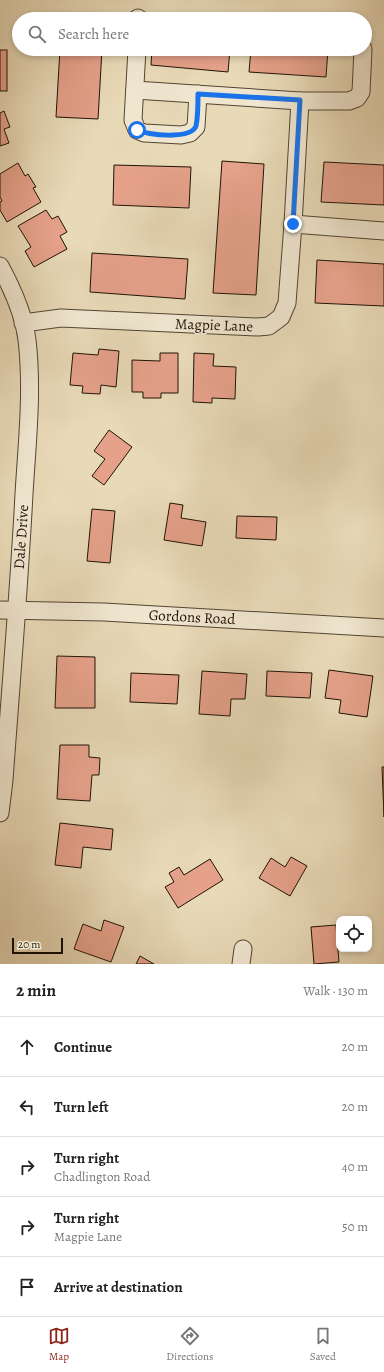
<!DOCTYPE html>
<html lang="en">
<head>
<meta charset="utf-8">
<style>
	body { margin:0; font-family:Alegreya,serif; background:#f6f6f6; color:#222 }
	.controls { position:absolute; right:12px; bottom:12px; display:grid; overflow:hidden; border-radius:8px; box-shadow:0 2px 6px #0003 }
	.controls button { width:36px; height:36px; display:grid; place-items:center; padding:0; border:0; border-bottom:1px solid #e0e0e0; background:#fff; color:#222; font:20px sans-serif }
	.scale { position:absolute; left:12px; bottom:10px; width:51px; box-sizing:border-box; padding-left:4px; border:2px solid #201306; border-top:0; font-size:11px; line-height:14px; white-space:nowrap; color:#201306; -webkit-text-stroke:3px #f0e6d0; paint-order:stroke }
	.stop { position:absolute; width:12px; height:12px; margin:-9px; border:3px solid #1a73e8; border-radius:50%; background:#fff }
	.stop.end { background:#1a73e8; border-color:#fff; box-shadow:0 1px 4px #0008 }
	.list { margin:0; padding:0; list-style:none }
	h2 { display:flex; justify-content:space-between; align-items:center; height:52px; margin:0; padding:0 16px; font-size:17px }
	h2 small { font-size:13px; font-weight:400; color:#767676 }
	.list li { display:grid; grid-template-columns:26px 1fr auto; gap:12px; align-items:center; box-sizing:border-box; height:60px; padding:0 16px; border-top:1px solid #e0e0e0 }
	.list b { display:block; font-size:15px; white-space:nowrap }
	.list p { margin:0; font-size:13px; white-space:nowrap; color:#767676 }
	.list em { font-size:13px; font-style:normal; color:#767676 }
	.icon { flex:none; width:22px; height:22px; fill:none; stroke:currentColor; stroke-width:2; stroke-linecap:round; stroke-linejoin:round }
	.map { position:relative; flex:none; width:384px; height:964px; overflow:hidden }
	.search { position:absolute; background:#fff; box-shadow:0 2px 6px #0003; left:12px; right:12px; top:12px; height:44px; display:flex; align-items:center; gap:10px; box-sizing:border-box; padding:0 14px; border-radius:22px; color:#767676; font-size:15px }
	.sheet { height:352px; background:#fff }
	nav { display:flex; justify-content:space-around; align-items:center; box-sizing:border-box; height:56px; border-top:1px solid #e0e0e0; background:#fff; font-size:11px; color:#767676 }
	nav a { display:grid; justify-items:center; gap:2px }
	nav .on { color:#8f2418 }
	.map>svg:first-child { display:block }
	.building { fill:#e5a18a; stroke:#201306 }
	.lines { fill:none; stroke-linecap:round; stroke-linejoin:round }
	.street-casing { stroke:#524432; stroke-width:19 }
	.street { stroke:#f0e6d0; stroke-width:17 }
	.route { stroke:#1a73e8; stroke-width:5 }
	.labels { text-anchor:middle; stroke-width:3; stroke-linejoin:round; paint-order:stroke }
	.street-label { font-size:15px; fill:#201306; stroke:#f0e6d0 }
</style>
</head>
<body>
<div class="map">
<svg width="384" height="964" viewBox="0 0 384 964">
	<rect width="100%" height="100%" fill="#e8d9b7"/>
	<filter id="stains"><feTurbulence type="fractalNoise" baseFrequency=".005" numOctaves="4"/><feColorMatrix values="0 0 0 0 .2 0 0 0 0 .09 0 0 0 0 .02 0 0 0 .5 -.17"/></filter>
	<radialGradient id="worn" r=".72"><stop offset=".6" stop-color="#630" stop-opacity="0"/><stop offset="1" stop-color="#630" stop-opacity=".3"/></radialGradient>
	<g class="building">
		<path d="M 60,49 L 102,49 L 98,119 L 56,117 Z"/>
		<path d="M 152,49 L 230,49 L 228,72 L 151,65 Z"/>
		<path d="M 251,49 L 328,49 L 326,77 L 249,72 Z"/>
		<rect x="0" y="50" width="7" height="41"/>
		<path d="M 4,111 L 10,127 L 4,129 L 9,143 L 0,146 L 0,113 Z"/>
		<path d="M 222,161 L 264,164 L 256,295 L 213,293 Z"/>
		<path d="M 324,162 L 384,165 L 384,205 L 321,202 Z"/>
		<path d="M 18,163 L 25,176 L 28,174 L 36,187 L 33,188 L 41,202 L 7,222 L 0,210 L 0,202 L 2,201 L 0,197 L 0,174 Z"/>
		<path d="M 114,165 L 191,167 L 189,208 L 113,205 Z"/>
		<path d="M 46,210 L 52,219 L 58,216 L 67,232 L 60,236 L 67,249 L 34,267 L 25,251 L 31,247 L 18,226 Z"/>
		<path d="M 92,253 L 188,259 L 185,299 L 90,292 Z"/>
		<path d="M 317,260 L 384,264 L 384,306 L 315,303 Z"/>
		<path d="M 99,349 L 119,351 L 116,387 L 101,385 L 100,394 L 82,393 L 83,386 L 70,385 L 73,353 L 98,355 Z"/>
		<path d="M 160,353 L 178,353 L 178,393 L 161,393 L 161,398 L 143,398 L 143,392 L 132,392 L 132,360 L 160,361 Z"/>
		<path d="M 194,353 L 214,354 L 213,366 L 236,367 L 235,399 L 212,398 L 212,403 L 193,402 Z"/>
		<path d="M 109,430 L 132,447 L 104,485 L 92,476 L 105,459 L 94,451 Z"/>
		<path d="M 170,503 L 183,505 L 181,518 L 206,522 L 202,546 L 164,540 Z"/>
		<path d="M 92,509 L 115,511 L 110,563 L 87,561 Z"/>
		<path d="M 237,516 L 277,517 L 276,540 L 236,538 Z"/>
		<path d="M 57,656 L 95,657 L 95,708 L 55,708 Z"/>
		<path d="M 329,670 L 373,676 L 367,717 L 339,713 L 341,700 L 325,698 Z"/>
		<path d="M 202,671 L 247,674 L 245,699 L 231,699 L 230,716 L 199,714 Z"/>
		<path d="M 267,671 L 312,673 L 310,698 L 266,696 Z"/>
		<path d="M 131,673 L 179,675 L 177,704 L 130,702 Z"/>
		<path d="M 60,745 L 89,745 L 89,757 L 100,758 L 99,775 L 92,775 L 90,801 L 57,799 Z"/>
		<path d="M 382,767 L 384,767 L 384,817 Z"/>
		<path d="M 60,823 L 113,829 L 111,850 L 83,847 L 81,868 L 55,865 Z"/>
		<path d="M 291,857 L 307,866 L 290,896 L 259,878 L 271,858 L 285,867 Z"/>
		<path d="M 210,859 L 223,880 L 178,908 L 165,887 L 174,882 L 169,873 L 179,867 L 184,875 Z"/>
		<path d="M 104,920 L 124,927 L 111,962 L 74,949 L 83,924 L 101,931 Z"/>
		<path d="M 336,925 L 339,962 L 314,964 L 311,927 Z"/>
		<path d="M 140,956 L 154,964 L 136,964 Z"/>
	</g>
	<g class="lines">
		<defs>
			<g id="street">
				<path d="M 138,19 L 138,18"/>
				<path d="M 137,49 L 133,120 L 137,130 L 144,133 L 181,135 L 190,133 L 196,127 L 198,94"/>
				<path d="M 135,90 L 300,101 L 349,101 L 357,98 L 361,92 L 363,49"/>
				<path d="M 293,224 L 384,231"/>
				<path d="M 0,266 C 12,288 24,315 27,340 C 33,391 27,443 24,494 C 19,589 11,684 4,780 L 0,813"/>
				<path d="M 23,323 L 61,318 L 258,327 L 269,326 L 281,317 L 287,303 L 293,224 L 300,101"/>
				<path d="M 0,610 L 104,612 L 384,628"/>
				<path d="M 241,964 L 243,949"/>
			</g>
		</defs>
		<use href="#street" class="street-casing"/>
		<use href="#street" class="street"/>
	</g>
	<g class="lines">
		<path class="route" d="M 137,130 C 147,135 191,140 196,126 C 198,117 198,103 198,94 L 300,100 L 293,224"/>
	</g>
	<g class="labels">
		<g class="street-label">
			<text transform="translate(214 325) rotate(2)" y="5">Magpie Lane</text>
			<text transform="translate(21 537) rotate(-86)" y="5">Dale Drive</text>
			<text transform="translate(192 617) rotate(3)" y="5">Gordons Road</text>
		</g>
	</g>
	<rect width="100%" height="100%" filter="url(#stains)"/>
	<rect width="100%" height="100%" fill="url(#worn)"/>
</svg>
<div class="controls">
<button><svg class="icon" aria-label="locate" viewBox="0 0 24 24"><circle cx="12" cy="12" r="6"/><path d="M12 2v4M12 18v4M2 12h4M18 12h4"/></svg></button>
</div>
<div class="scale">20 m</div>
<div class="stop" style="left:137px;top:130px"></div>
<div class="stop end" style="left:293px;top:224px"></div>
<div class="search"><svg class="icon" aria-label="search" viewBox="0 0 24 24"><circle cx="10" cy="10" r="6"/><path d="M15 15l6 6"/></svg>Search here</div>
</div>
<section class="sheet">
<h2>2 min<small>Walk · 130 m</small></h2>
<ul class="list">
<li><svg class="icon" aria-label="ahead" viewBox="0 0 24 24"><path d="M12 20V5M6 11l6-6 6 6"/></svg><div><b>Continue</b></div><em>20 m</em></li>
<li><svg class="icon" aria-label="left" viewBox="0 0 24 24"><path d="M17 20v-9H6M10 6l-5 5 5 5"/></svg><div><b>Turn left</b></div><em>20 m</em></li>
<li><svg class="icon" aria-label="right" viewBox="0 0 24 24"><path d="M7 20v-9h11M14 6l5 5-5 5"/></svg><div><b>Turn right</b><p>Chadlington Road</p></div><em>40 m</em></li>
<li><svg class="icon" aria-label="right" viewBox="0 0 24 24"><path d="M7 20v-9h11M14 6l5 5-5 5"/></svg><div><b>Turn right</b><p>Magpie Lane</p></div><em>50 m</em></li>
<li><svg class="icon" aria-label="arrive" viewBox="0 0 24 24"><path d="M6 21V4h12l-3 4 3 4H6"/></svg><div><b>Arrive at destination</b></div></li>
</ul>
</section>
<nav>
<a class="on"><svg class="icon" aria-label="map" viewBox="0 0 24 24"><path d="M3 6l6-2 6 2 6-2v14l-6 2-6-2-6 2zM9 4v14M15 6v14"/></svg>Map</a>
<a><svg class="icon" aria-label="directions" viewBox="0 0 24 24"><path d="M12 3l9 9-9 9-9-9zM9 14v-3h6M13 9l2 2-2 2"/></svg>Directions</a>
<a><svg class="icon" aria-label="saved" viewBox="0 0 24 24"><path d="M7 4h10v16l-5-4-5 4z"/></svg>Saved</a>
</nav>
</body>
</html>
